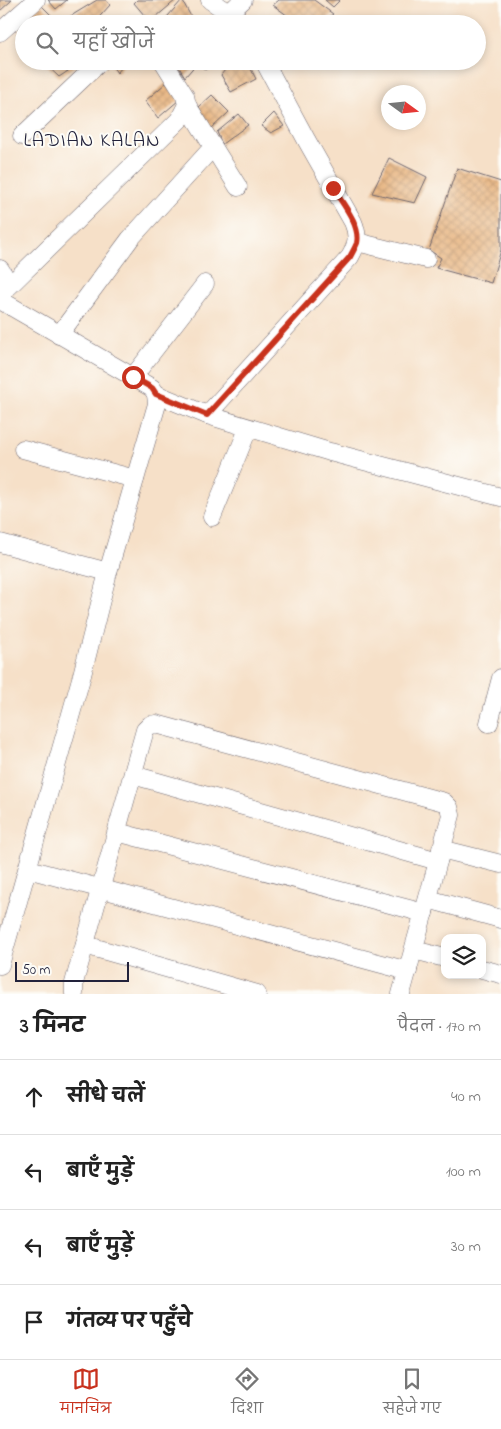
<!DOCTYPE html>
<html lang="hi">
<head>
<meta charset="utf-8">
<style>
	body { margin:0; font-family:"Indie Flower","Playpen Sans Deva",sans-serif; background:#f6f6f6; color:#222 }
	.controls { position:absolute; right:15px; bottom:15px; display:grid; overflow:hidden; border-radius:10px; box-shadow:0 2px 8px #0003 }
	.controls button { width:45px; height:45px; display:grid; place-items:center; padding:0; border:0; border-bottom:1px solid #e0e0e0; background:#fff; color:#222; font:25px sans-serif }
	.compass { position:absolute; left:381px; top:85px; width:45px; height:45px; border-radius:50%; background:#fff; box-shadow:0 2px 8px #0003; rotate:105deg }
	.scale { position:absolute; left:15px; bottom:12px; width:114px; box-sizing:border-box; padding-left:5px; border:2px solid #22223b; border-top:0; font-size:14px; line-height:18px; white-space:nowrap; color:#22223b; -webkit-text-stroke:4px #fdfcf7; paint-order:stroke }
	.stop { position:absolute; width:15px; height:15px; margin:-11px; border:4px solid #c8321e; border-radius:50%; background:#fff }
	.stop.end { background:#c8321e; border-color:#fff; box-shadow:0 1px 5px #0008 }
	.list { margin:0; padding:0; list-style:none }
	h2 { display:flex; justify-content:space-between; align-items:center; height:65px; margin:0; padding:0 20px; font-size:21px }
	h2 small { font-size:16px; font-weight:400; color:#767676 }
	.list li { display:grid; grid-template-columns:32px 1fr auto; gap:15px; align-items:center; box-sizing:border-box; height:75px; padding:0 20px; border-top:1px solid #e0e0e0 }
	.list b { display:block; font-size:19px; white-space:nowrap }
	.list em { font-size:16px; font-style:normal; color:#767676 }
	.icon { flex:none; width:28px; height:28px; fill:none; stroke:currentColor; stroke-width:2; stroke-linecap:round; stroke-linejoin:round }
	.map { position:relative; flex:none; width:501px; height:994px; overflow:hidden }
	.search { position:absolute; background:#fff; box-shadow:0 2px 8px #0003; left:15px; right:15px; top:15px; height:55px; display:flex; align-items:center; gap:12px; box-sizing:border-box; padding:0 18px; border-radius:28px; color:#767676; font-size:19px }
	.sheet { height:365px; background:#fff }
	nav { display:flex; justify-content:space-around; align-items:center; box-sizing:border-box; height:70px; border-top:1px solid #e0e0e0; background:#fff; font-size:14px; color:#767676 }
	nav a { display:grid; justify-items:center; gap:2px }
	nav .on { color:#c8321e }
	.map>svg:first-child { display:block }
	.building { fill:url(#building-cross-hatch) }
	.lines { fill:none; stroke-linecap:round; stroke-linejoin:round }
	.minor-casing { stroke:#6c646c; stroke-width:19 }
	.minor { stroke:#fff; stroke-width:18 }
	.route { stroke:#c8321e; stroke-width:6 }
	.labels { text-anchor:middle; stroke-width:4; stroke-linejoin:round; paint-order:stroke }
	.quarter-label { font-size:20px; letter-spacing:1px; fill:#22223b; stroke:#fdfcf7 }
</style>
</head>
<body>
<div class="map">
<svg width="501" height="994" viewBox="0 0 501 994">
	<defs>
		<pattern id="building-cross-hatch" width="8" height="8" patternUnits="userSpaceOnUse" patternTransform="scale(1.25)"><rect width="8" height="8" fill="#e8b785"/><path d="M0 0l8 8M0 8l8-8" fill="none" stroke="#c79d74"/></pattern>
	</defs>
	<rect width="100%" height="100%" fill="#fdfcf7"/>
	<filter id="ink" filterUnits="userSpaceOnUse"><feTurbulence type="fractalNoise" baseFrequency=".02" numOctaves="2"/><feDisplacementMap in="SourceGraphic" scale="10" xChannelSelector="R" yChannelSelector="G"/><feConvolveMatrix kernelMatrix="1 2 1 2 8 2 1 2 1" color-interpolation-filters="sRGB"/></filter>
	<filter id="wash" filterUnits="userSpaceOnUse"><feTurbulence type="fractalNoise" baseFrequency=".0096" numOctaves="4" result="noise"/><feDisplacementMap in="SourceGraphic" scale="20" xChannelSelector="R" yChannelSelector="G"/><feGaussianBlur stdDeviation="1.12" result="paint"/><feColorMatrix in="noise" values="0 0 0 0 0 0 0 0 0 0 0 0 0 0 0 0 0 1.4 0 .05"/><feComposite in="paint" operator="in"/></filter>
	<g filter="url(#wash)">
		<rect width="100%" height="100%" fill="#f6e0c8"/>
		<g id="blocks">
			<g class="building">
				<path d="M 0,0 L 12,0 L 0,11 Z"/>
				<path d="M 48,0 L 67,0 L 56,9 Z"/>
				<path d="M 97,0 L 106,0 L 110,5 L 93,24 L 70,24 L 66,19 Z"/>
				<path d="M 137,0 L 176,0 L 150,22 L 134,3 Z"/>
				<path d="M 182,0 L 195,24 L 161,24 Z"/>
				<path d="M 279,0 L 314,0 L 333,14 L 321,24 L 299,24 L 273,5 Z"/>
				<path d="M 325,0 L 340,0 L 333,7 Z"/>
				<path d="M 41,5 L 60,24 L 26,24 L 21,19 Z"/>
				<path d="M 278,16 L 285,24 L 267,24 Z"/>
				<path d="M 42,61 L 83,61 L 59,77 Z"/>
				<path d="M 109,61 L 127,61 L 117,73 Z"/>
				<path d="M 181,61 L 207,61 L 211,65 L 205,70 L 198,62 L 185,77 L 177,64 Z"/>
				<path d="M 232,61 L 247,61 L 256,79 L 231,92 L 221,75 Z"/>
				<path d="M 166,83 L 179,100 L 158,118 L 145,101 Z"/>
				<path d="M 212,95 L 229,112 L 211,129 L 199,107 Z"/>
				<path d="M 274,113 L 284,126 L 271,133 L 261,126 Z"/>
				<path d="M 239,114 L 248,125 L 222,144 L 217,132 Z"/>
				<path d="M 389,158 L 427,177 L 415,203 L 372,193 Z"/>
				<path d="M 457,168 L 501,182 L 501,250 L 491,283 L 436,268 L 441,258 L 429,250 Z"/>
			</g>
		</g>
	</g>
	<g filter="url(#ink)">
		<use href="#blocks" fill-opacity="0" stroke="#6c646c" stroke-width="1"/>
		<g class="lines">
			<defs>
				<g id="minor">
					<path d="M 210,0 L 229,13 L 217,24"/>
					<path d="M 237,24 L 229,13 L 243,0"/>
					<path d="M 0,32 L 36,0"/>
					<path d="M 187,105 L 238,187"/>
					<path d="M 22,136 L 101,61"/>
					<path d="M 357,242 L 426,259"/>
					<path d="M 0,269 L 10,285"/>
					<path d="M 0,295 L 179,120 L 187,105 L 185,96 L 163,61"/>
					<path d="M 0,300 L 152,388 L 156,394 L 157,404 L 108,572 L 82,675 L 0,965"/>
					<path d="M 59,335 L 130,239 L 213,147"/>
					<path d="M 133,377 L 205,284"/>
					<path d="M 156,394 L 207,415 L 350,257 C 357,245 359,236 353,222 L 307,141 L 264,61"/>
					<path d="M 207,415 L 330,452 L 501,497"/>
					<path d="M 23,449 L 135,479"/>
					<path d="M 212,517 L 248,429"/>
					<path d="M 0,543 L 108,572"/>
					<path d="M 489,723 L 501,678"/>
					<path d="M 133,775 L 438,861"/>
					<path d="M 117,832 L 424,913"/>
					<path d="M 441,849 L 501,864"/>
					<path d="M 28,869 L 408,971"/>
					<path d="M 428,899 L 501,919"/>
					<path d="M 85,945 L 257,994"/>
					<path d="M 414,950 L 445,958"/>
					<path d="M 482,969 L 501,974"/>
					<path d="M 74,994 L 74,983 L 145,730 L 150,725 L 156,724 L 444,802 L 449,807 L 451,815 L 401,994"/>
				</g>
			</defs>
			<use href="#minor" class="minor-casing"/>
			<use href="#minor" class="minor"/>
		</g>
	</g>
	<g class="lines" filter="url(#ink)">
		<path class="route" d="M 133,377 L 152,388 L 156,394 L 207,415 L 350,257 C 352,253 355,248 357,243 C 361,225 342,203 333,188"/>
	</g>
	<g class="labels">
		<g class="quarter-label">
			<text x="92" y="146">LADIAN KALAN</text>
		</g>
	</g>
</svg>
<div class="controls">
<button><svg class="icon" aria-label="layers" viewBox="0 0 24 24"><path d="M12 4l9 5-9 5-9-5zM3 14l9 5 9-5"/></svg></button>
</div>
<svg class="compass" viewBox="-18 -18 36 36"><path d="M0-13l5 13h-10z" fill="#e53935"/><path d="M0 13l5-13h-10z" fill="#767676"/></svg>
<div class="scale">50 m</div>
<div class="stop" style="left:133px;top:377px"></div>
<div class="stop end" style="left:333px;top:188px"></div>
<div class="search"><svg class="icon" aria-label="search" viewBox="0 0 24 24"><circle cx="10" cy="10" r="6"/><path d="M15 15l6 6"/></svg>यहाँ खोजें</div>
</div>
<section class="sheet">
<h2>3 मिनट<small>पैदल · 170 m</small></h2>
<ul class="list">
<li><svg class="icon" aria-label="ahead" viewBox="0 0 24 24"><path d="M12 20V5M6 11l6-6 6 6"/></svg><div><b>सीधे चलें</b></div><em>40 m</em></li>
<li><svg class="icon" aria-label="left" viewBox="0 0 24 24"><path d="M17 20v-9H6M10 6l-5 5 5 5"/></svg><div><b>बाएँ मुड़ें</b></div><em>100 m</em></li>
<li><svg class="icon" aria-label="left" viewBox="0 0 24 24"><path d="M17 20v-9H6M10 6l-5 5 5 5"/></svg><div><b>बाएँ मुड़ें</b></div><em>30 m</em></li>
<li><svg class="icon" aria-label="arrive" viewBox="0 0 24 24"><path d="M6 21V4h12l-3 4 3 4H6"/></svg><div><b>गंतव्य पर पहुँचे</b></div></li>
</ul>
</section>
<nav>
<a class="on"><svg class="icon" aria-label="map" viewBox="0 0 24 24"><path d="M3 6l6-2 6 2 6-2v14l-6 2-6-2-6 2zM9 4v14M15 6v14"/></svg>मानचित्र</a>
<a><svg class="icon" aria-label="directions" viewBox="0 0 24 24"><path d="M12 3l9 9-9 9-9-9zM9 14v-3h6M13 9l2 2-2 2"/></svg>दिशा</a>
<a><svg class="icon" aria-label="saved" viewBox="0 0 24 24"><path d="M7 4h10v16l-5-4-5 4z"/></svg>सहेजे गए</a>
</nav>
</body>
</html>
